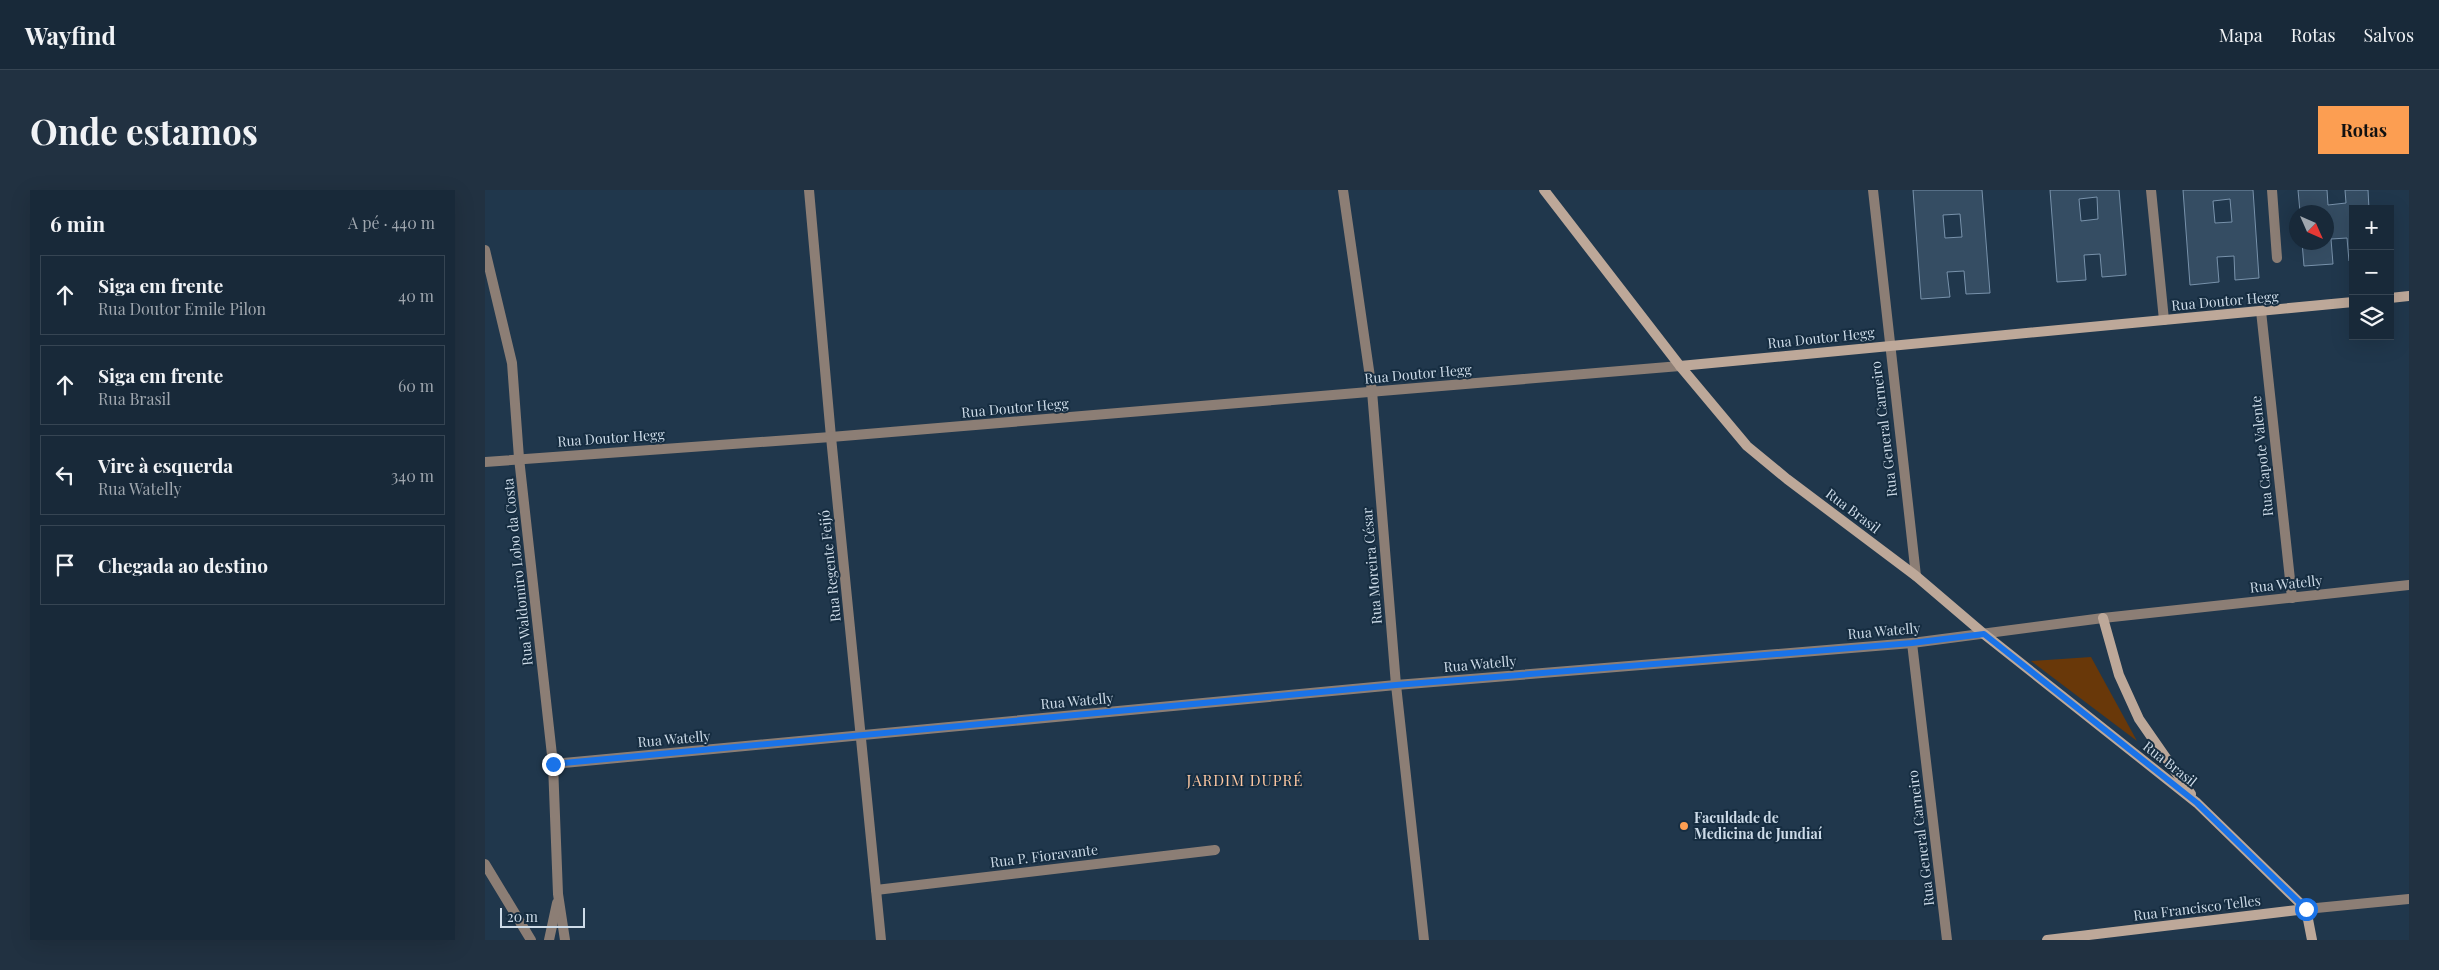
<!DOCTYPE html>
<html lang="pt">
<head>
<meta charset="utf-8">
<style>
	body { margin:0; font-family:"Playfair Display",serif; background:#213141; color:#f1f3f6 }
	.controls { position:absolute; right:15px; top:15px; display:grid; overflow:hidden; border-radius:0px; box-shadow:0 5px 20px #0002 }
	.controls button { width:45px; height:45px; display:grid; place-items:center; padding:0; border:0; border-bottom:1px solid #364553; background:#182939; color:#f1f3f6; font:25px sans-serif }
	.compass { position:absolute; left:1804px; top:15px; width:45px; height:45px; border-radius:50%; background:#182939; box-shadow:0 5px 20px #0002; rotate:135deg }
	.scale { position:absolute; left:15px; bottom:12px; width:85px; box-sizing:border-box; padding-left:5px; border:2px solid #cddbe8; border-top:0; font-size:14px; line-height:18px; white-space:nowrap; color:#cddbe8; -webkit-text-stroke:4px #162d41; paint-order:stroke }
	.stop { position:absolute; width:15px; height:15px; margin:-11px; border:4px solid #1a73e8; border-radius:50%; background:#fff }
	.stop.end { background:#1a73e8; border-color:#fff; box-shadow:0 1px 5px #0008 }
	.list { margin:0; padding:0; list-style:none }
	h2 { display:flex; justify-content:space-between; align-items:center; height:65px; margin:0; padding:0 20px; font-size:21px }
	h2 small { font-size:16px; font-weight:400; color:#9fa6ae }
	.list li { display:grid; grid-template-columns:32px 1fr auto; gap:15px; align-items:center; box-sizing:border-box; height:80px; margin:0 10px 10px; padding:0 10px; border:1px solid #364553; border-radius:0px }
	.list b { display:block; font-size:19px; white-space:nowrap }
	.list p { margin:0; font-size:16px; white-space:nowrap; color:#9fa6ae }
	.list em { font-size:16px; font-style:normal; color:#9fa6ae }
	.icon { flex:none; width:28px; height:28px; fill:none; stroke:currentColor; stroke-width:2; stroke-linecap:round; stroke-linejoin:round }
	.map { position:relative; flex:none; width:1924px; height:750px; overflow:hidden; border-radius:0px }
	header { display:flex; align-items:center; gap:30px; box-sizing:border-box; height:70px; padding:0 25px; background:#182939; border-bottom:1px solid #364553 }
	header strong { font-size:24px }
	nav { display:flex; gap:28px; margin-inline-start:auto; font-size:18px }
	.intro { display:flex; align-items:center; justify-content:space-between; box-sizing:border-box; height:120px; padding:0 30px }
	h1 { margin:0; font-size:35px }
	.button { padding:12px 22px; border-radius:0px; background:#fc9e52; color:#111; font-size:18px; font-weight:700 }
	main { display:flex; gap:30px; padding:0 30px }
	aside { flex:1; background:#182939; border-radius:0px; box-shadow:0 5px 20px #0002 }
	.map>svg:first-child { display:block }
	.green { fill:#693809 }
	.building { fill:#354d63; stroke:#7892ab; fill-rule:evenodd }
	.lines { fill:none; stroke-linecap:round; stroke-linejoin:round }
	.minor { stroke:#8c7e75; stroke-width:10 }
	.tertiary { stroke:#8c7e75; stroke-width:10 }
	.secondary { stroke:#bda899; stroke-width:10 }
	.route { stroke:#1a73e8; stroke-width:6 }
	.poi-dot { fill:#fc9e52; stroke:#162d41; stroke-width:2 }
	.labels { text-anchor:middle; stroke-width:4; stroke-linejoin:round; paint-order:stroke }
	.street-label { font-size:14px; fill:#cddbe8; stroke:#162d41 }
	.poi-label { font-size:14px; font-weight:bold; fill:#cddbe8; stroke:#162d41; text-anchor:start }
	.neighbourhood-label { font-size:15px; letter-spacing:1px; fill:#fec8a2; stroke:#162d41 }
</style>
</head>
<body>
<header>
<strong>Wayfind</strong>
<nav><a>Mapa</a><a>Rotas</a><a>Salvos</a></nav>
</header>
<div class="intro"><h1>Onde estamos</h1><a class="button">Rotas</a></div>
<main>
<aside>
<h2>6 min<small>A pé · 440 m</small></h2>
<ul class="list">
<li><svg class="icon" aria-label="ahead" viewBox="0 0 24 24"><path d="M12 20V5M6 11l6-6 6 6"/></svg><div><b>Siga em frente</b><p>Rua Doutor Emile Pilon</p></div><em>40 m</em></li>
<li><svg class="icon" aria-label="ahead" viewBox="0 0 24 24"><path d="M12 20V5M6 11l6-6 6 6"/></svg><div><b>Siga em frente</b><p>Rua Brasil</p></div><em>60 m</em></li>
<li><svg class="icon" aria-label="left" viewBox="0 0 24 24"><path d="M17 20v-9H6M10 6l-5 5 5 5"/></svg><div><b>Vire à esquerda</b><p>Rua Watelly</p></div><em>340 m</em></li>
<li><svg class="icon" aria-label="arrive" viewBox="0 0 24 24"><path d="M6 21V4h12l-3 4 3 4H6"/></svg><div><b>Chegada ao destino</b></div></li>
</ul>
</aside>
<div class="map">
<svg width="1924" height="750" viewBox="0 0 1924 750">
	<rect width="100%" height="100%" fill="#20374c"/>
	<path class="green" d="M 1606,467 L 1652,551 L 1546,471 Z"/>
	<g class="building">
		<path d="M 1428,0 L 1497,0 L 1505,103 L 1481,104 L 1479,81 L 1462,82 L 1465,107 L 1436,109 ZM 1475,24 L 1477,47 L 1460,48 L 1458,25 Z"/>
		<path d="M 1565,0 L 1634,0 L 1641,85 L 1617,87 L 1615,64 L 1599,65 L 1601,90 L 1572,92 ZM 1612,7 L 1613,29 L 1596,31 L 1594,9 Z"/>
		<path d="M 1698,0 L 1768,0 L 1774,88 L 1750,90 L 1749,66 L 1732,67 L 1734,92 L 1705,95 ZM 1745,9 L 1747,32 L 1730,33 L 1728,11 Z"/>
		<path d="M 1813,0 L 1842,0 L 1843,15 L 1861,13 L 1860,0 L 1883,0 L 1884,19 L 1868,19 L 1868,71 L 1864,71 L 1862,48 L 1846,49 L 1848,74 L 1819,76 L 1817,52 L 1842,52 L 1842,22 L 1815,22 Z"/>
	</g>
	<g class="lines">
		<g class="minor">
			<path d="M 858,0 L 887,201 L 911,495 L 939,750"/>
			<path d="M 1388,0 L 1431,386"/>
			<path d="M 1666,0 L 1679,130"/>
			<path d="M 1787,0 L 1792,68"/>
			<path d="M 0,60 L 27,173 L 34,268 L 68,574 L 73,704 L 80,750"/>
			<path d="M 1776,121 L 1807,408"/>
			<path d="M 0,272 L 346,247"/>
			<path d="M 1427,453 L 1462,750"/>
			<path d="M 68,574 L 911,495 L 1427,453 L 1618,428 L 1924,395"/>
			<path d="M 0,674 L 46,750"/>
			<path d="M 391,700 L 730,660"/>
			<path d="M 1821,719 L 1924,709"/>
			<path d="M 64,750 L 72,713"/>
		</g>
		<g class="tertiary">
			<path d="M 324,0 L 346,247 L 396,750"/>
			<path d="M 346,247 L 1195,176"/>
		</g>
		<g class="secondary">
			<path d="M 1059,0 L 1195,176 L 1262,256 L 1302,289 L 1431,386 L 1499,444 L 1712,613 L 1821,719 L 1827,750"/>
			<path d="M 1905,108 L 1924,106"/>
			<path d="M 1195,176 L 1868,112"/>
			<path d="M 1618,428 L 1634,485 L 1654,529 L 1706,604"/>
			<path d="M 1562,750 L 1821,719"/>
		</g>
	</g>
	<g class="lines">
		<path class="route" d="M 68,574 L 911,495 L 1427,453 L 1499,444 L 1712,613 L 1821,719"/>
	</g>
	<circle class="poi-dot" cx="1199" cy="636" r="5"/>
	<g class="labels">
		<g class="street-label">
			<text transform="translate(1740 111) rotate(-5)" y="5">Rua Doutor Hegg</text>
			<text transform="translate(1336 148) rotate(-6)" y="5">Rua Doutor Hegg</text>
			<text transform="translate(933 184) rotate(-5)" y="5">Rua Doutor Hegg</text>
			<text transform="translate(530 218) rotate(-5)" y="5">Rua Doutor Hegg</text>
			<text transform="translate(1399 239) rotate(-97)" y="5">Rua General Carneiro</text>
			<text transform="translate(126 248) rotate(-4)" y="5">Rua Doutor Hegg</text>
			<text transform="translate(1777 266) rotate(-96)" y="5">Rua Capote Valente</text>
			<text transform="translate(1368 321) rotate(37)" y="5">Rua Brasil</text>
			<text transform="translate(345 376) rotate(-96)" y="5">Rua Regente Feijó</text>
			<text transform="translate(887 376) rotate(-95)" y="5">Rua Moreira César</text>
			<text transform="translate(33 382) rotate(-96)" y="5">Rua Waldomiro Lobo da Costa</text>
			<text transform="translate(1801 394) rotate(-6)" y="5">Rua Watelly</text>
			<text transform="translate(1399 441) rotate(-5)" y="5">Rua Watelly</text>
			<text transform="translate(995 474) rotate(-5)" y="5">Rua Watelly</text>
			<text transform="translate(592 511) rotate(-5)" y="5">Rua Watelly</text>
			<text transform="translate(189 549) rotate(-5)" y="5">Rua Watelly</text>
			<text transform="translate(1685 574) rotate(38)" y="5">Rua Brasil</text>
			<text transform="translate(1436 648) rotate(-97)" y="5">Rua General Carneiro</text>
			<text transform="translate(559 666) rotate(-7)" y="5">Rua P. Fioravante</text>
			<text transform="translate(1712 718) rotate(-7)" y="5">Rua Francisco Telles</text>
		</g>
		<g class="poi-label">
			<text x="1209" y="633">Faculdade de<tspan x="1209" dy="16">Medicina de Jundiaí</tspan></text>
		</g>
		<g class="neighbourhood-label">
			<text x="760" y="596">JARDIM DUPRÉ</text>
		</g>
	</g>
</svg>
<div class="controls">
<button>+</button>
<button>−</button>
<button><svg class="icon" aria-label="layers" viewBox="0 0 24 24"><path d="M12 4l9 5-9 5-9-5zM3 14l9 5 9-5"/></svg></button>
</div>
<svg class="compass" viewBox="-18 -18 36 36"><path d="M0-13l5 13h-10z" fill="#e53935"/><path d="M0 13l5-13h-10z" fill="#9fa6ae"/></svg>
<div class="scale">20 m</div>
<div class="stop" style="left:1821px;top:719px"></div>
<div class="stop end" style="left:68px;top:574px"></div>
</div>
</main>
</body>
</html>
